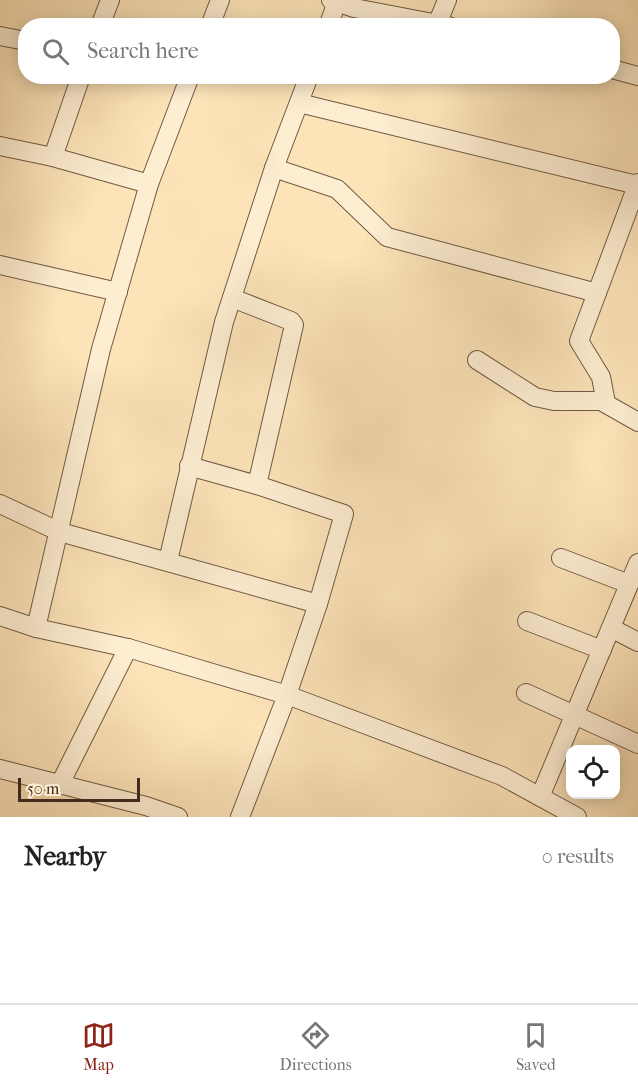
<!DOCTYPE html>
<html lang="en">
<head>
<meta charset="utf-8">
<style>
	body { margin:0; font-family:"IM FELL French Canon",serif; background:#f6f6f6; color:#222 }
	.controls { position:absolute; right:18px; bottom:18px; display:grid; overflow:hidden; border-radius:12px; box-shadow:0 3px 15px #0003 }
	.controls button { width:54px; height:54px; display:grid; place-items:center; padding:0; border:0; border-bottom:2px solid #e0e0e0; background:#fff; color:#222; font:30px sans-serif }
	.scale { position:absolute; left:18px; bottom:15px; width:122px; box-sizing:border-box; padding-left:6px; border:3px solid #432c1e; border-top:0; font-size:16px; line-height:21px; white-space:nowrap; color:#432c1e; -webkit-text-stroke:4px #fdedd1; paint-order:stroke }
	.list { margin:0; padding:0; list-style:none }
	h2 { display:flex; justify-content:space-between; align-items:center; height:78px; margin:0; padding:0 24px; font-size:26px }
	h2 small { font-size:20px; font-weight:400; color:#767676 }
	.icon { flex:none; width:33px; height:33px; fill:none; stroke:currentColor; stroke-width:2; stroke-linecap:round; stroke-linejoin:round }
	.map { position:relative; flex:none; width:638px; height:817px; overflow:hidden }
	.search { position:absolute; background:#fff; box-shadow:0 3px 15px #0003; left:18px; right:18px; top:18px; height:66px; display:flex; align-items:center; gap:15px; box-sizing:border-box; padding:0 21px; border-radius:24px; color:#767676; font-size:22px }
	.sheet { height:186px; background:#fff }
	nav { display:flex; justify-content:space-around; align-items:center; box-sizing:border-box; height:84px; border-top:2px solid #e0e0e0; background:#fff; font-size:16px; color:#767676 }
	nav a { display:grid; justify-items:center; gap:3px }
	nav .on { color:#8f2418 }
	.map>svg:first-child { display:block }
	.lines { fill:none; stroke-linecap:round; stroke-linejoin:round }
	.street-casing { stroke:#715a44; stroke-width:20 }
	.street { stroke:#fdedd1; stroke-width:18 }
</style>
</head>
<body>
<div class="map">
<svg width="638" height="817" viewBox="0 0 638 817">
	<rect width="100%" height="100%" fill="#fce3b8"/>
	<filter id="stains"><feTurbulence type="fractalNoise" baseFrequency=".00333" numOctaves="4"/><feColorMatrix values="0 0 0 0 .2 0 0 0 0 .09 0 0 0 0 .02 0 0 0 .5 -.17"/></filter>
	<radialGradient id="worn" r=".72"><stop offset=".6" stop-color="#630" stop-opacity="0"/><stop offset="1" stop-color="#630" stop-opacity=".3"/></radialGradient>
	<g class="lines">
		<defs>
			<g id="street">
				<path d="M 331,0 L 354,8 L 449,26"/>
				<path d="M 438,22 L 447,0"/>
				<path d="M 100,26 L 110,0"/>
				<path d="M 210,26 L 220,0"/>
				<path d="M 328,26 L 338,0"/>
				<path d="M 0,36 L 26,41"/>
				<path d="M 612,69 L 638,76"/>
				<path d="M 299,103 L 637,185"/>
				<path d="M 0,146 L 53,157 L 149,184"/>
				<path d="M 53,157 L 81,76"/>
				<path d="M 274,168 L 337,189 L 387,237 L 597,293"/>
				<path d="M 0,265 L 118,292"/>
				<path d="M 232,298 L 291,321 L 294,325 L 257,485"/>
				<path d="M 477,360 L 535,397 L 554,401 L 601,401 L 638,422"/>
				<path d="M 606,403 L 601,377 L 579,341 L 638,183"/>
				<path d="M 0,504 L 60,532 L 318,604"/>
				<path d="M 561,558 L 629,584"/>
				<path d="M 168,561 L 224,322 L 274,168 L 309,76"/>
				<path d="M 0,616 L 36,628 L 128,648 L 287,695 L 318,604 L 344,514 L 257,485 L 189,466"/>
				<path d="M 527,621 L 602,650"/>
				<path d="M 36,628 L 101,349 L 149,184 L 190,76"/>
				<path d="M 611,628 L 638,642"/>
				<path d="M 526,693 L 638,744"/>
				<path d="M 0,769 L 146,806 L 178,817"/>
				<path d="M 60,784 L 128,648"/>
				<path d="M 540,797 L 638,563"/>
				<path d="M 240,817 L 287,695 L 502,776 L 577,817"/>
			</g>
		</defs>
		<use href="#street" class="street-casing"/>
		<use href="#street" class="street"/>
	</g>
	<rect width="100%" height="100%" filter="url(#stains)"/>
	<rect width="100%" height="100%" fill="url(#worn)"/>
</svg>
<div class="controls">
<button><svg class="icon" aria-label="locate" viewBox="0 0 24 24"><circle cx="12" cy="12" r="6"/><path d="M12 2v4M12 18v4M2 12h4M18 12h4"/></svg></button>
</div>
<div class="scale">50 m</div>
<div class="search"><svg class="icon" aria-label="search" viewBox="0 0 24 24"><circle cx="10" cy="10" r="6"/><path d="M15 15l6 6"/></svg>Search here</div>
</div>
<section class="sheet">
<h2>Nearby<small>0 results</small></h2>
<ul class="list">
</ul>
</section>
<nav>
<a class="on"><svg class="icon" aria-label="map" viewBox="0 0 24 24"><path d="M3 6l6-2 6 2 6-2v14l-6 2-6-2-6 2zM9 4v14M15 6v14"/></svg>Map</a>
<a><svg class="icon" aria-label="directions" viewBox="0 0 24 24"><path d="M12 3l9 9-9 9-9-9zM9 14v-3h6M13 9l2 2-2 2"/></svg>Directions</a>
<a><svg class="icon" aria-label="saved" viewBox="0 0 24 24"><path d="M7 4h10v16l-5-4-5 4z"/></svg>Saved</a>
</nav>
</body>
</html>
